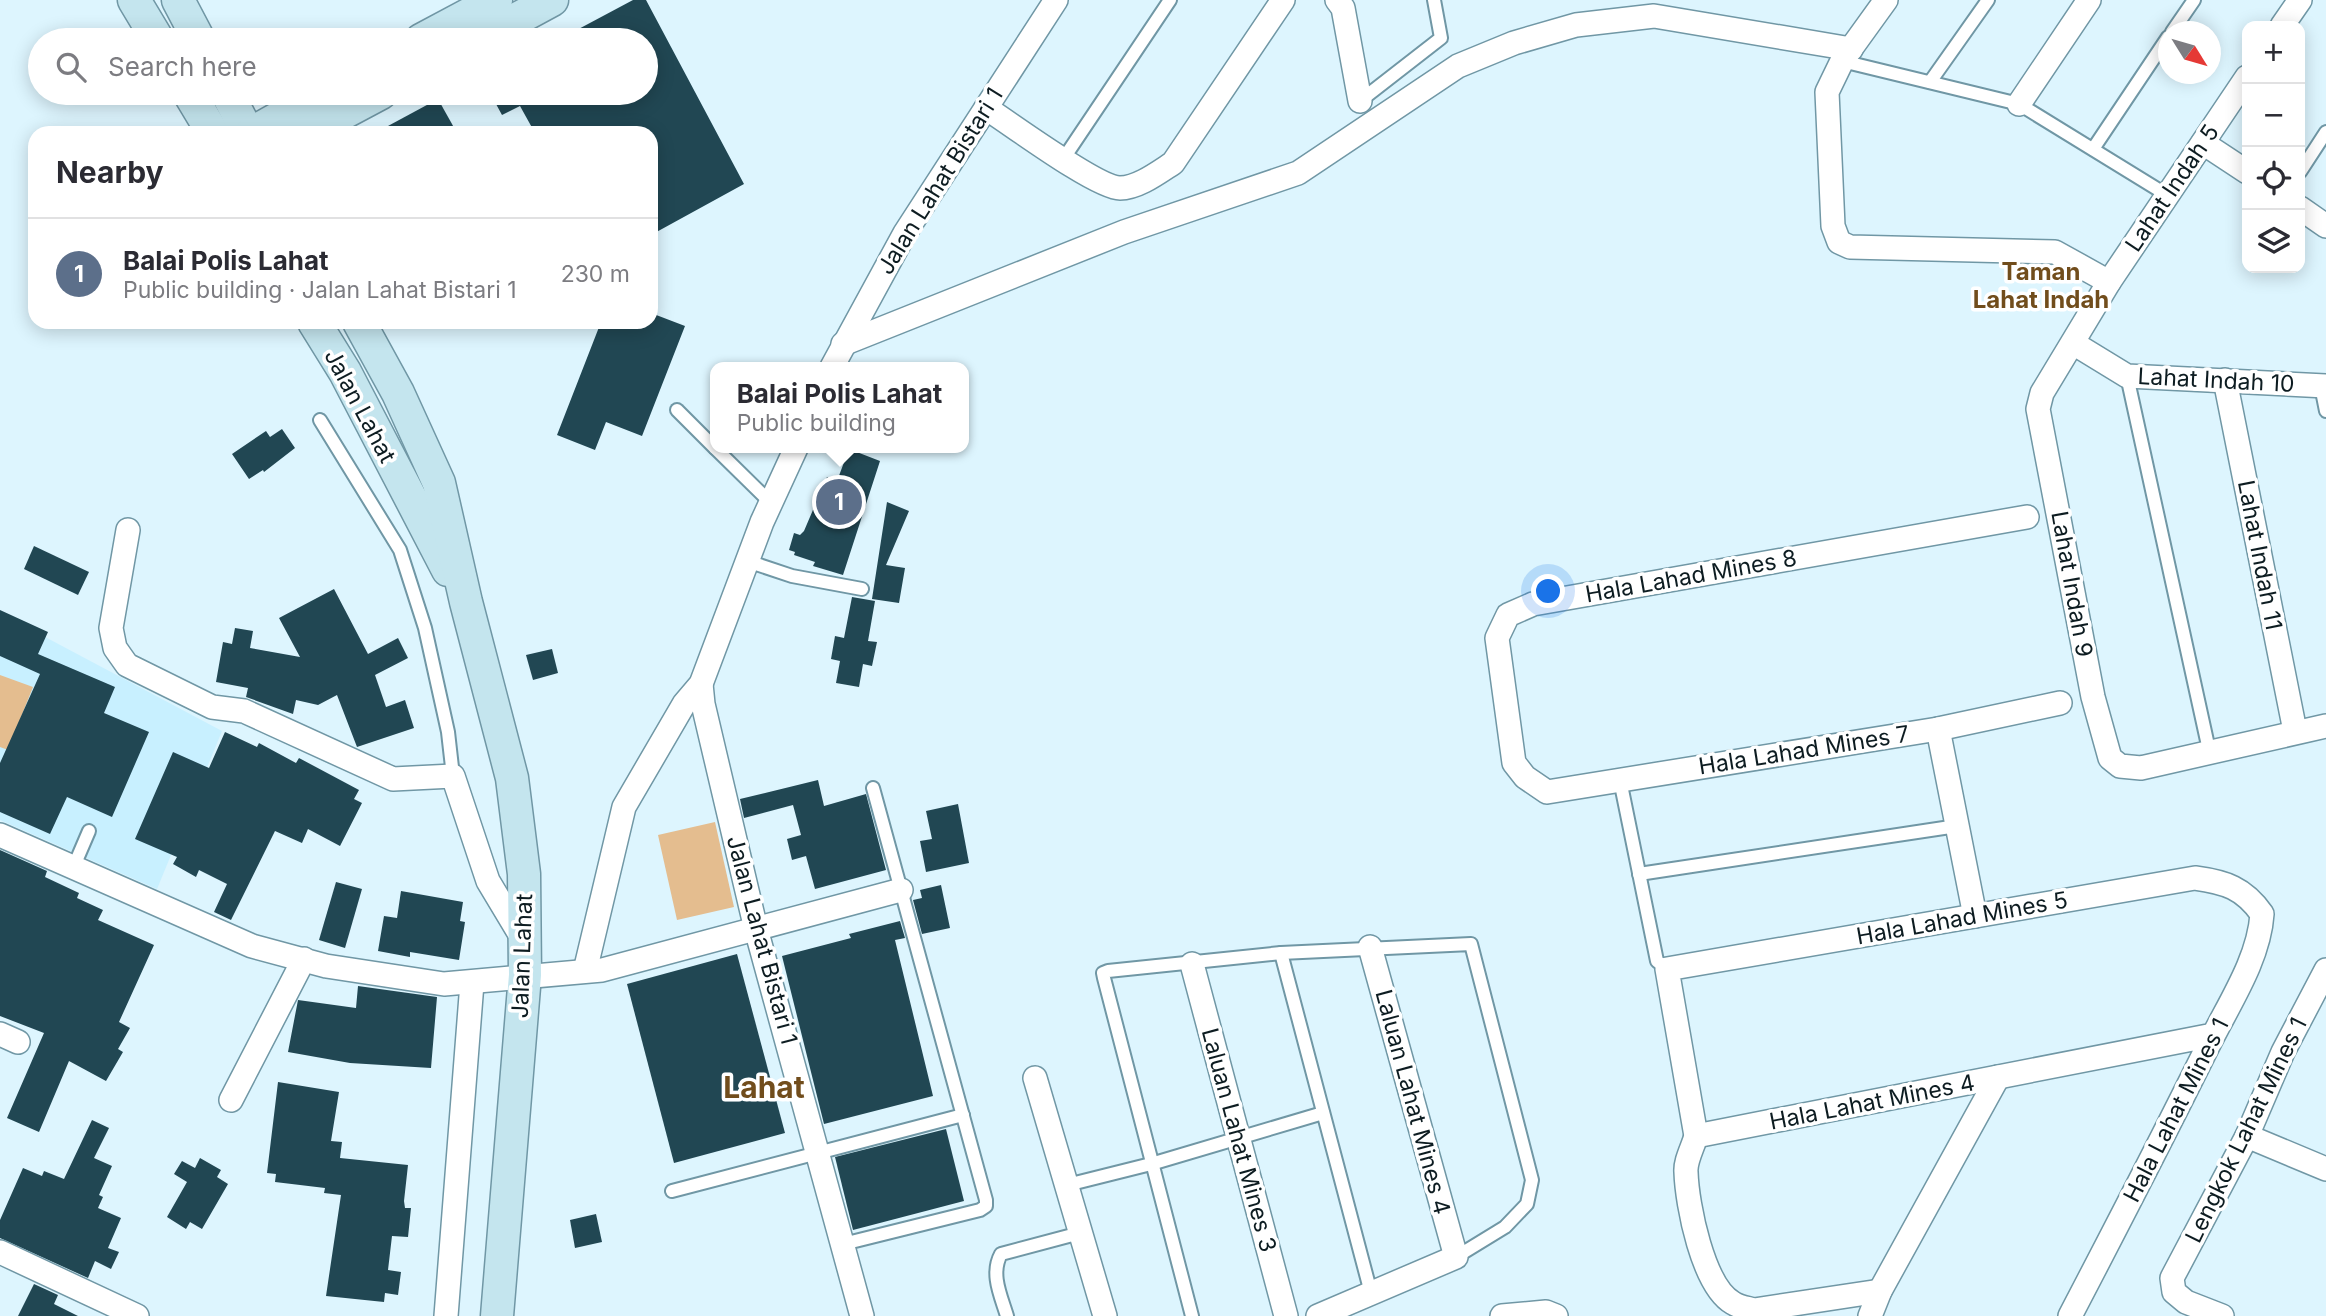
<!DOCTYPE html>
<html lang="en">
<head>
<meta charset="utf-8">
<style>
	body { margin:0; font-family:Inter,sans-serif; background:#f2f2f3; color:#2b2b33 }
	.controls { position:absolute; right:21px; top:21px; display:grid; overflow:hidden; border-radius:14px; box-shadow:0 4px 18px #0003 }
	.controls button { width:63px; height:63px; display:grid; place-items:center; padding:0; border:0; border-bottom:2px solid #e1e1e2; background:#fff; color:#2b2b33; font:35px sans-serif }
	.compass { position:absolute; left:2158px; top:21px; width:63px; height:63px; border-radius:50%; background:#fff; box-shadow:0 4px 18px #0003; rotate:127deg }
	.you { position:absolute; left:1549px; top:592px; width:24px; height:24px; margin:-18px; border:5px solid #fff; border-radius:50%; background:#1a73e8; box-shadow:0 0 0 10px #1a73e833 }
	.badge { display:grid; place-items:center; width:46px; height:46px; border-radius:50%; background:#db2777; color:#fff; font-size:23px; font-weight:700 }
	.pin { position:absolute; translate:-50% -50%; border:4px solid #fff; box-shadow:0 2px 7px #0006 }
	.popup { position:absolute; left:710px; top:362px; width:259px; height:91px; box-sizing:border-box; display:grid; place-content:center; border-radius:14px; background:#fff; filter:drop-shadow(0 2px 5px #0005); font-size:23px; white-space:nowrap; color:#7c7c81 }
	.popup b { font-size:26px; color:#2b2b33 }
	.popup::after { content:''; position:absolute; left:50%; top:100%; margin-left:-14px; border:14px solid transparent; border-top-color:#fff }
	.list { margin:0; padding:0; list-style:none }
	h2 { display:flex; justify-content:space-between; align-items:center; height:91px; margin:0; padding:0 28px; font-size:30px }
	h2 small { font-size:23px; font-weight:400; color:#7c7c81 }
	.list li { display:grid; grid-template-columns:46px 1fr auto; gap:21px; align-items:center; box-sizing:border-box; height:112px; padding:0 28px; border-top:2px solid #e1e1e2 }
	.list b { display:block; font-size:26px; white-space:nowrap }
	.list p { margin:0; font-size:23px; white-space:nowrap; color:#7c7c81 }
	.list em { font-size:23px; font-style:normal; color:#7c7c81 }
	.icon { flex:none; width:38px; height:38px; fill:none; stroke:currentColor; stroke-width:2; stroke-linecap:round; stroke-linejoin:round }
	.map { position:relative; flex:none; width:2326px; height:1316px; overflow:hidden }
	.search { position:absolute; background:#fff; box-shadow:0 4px 18px #0003; left:28px; top:28px; width:630px; height:77px; display:flex; align-items:center; gap:18px; box-sizing:border-box; padding:0 24px; border-radius:38px; color:#7c7c81; font-size:26px }
	.panel { position:absolute; background:#fff; box-shadow:0 4px 18px #0003; left:28px; top:126px; width:630px; height:203px; border-radius:21px }
	.map>svg:first-child { display:block }
	.built { fill:#c8f0ff }
	.green { fill:#e4bd8f }
	.building { fill:#214753 }
	.lines { fill:none; stroke-linecap:round; stroke-linejoin:round }
	.service-casing { stroke:#7097a5; stroke-width:16 }
	.minor-casing { stroke:#7097a5; stroke-width:26 }
	.secondary-casing { stroke:#7097a5; stroke-width:35 }
	.service { stroke:#fff; stroke-width:12 }
	.minor { stroke:#fff; stroke-width:23 }
	.secondary { stroke:#c4e5ee; stroke-width:32 }
	.labels { text-anchor:middle; stroke-width:7; stroke-linejoin:round; paint-order:stroke }
	.street-label { font-size:23px; fill:#0d1c21; stroke:#fff }
	.neighbourhood-label { font-size:24px; font-weight:bold; fill:#714d1c; stroke:#fff }
	.district-label { font-size:30px; font-weight:bold; fill:#714d1c; stroke:#fff }
</style>
</head>
<body>
<div class="map">
<svg width="2326" height="1316" viewBox="0 0 2326 1316">
	<rect width="100%" height="100%" fill="#ddf5fe"/>
	<path class="built" d="M 0,613 L 222,731 L 157,889 L 0,820 Z"/>
	<g class="green">
		<path d="M 0,675 L 33,687 L 8,750 L 0,747 Z"/>
		<path d="M 715,822 L 734,907 L 677,920 L 658,835 Z"/>
	</g>
	<g class="building">
		<path d="M 633,0 L 646,0 L 744,184 L 651,235 L 651,133 L 535,133 L 520,106 L 502,115 L 490,93 L 646,93 L 646,40 L 558,40 Z"/>
		<path d="M 438,99 L 457,133 L 375,133 Z"/>
		<path d="M 651,313 L 685,326 L 642,436 L 606,422 L 595,450 L 557,435 L 601,322 L 651,322 Z"/>
		<path d="M 282,429 L 295,448 L 264,472 L 263,470 L 249,479 L 232,454 L 266,431 L 270,437 Z"/>
		<path d="M 849,449 L 880,461 L 843,575 L 813,566 L 815,562 L 794,555 L 795,552 L 789,550 L 794,533 L 800,535 L 804,531 L 827,477 L 837,481 Z"/>
		<path d="M 887,502 L 909,511 L 886,565 L 905,568 L 899,603 L 872,599 Z"/>
		<path d="M 34,546 L 89,572 L 78,595 L 24,569 Z"/>
		<path d="M 334,589 L 368,654 L 398,638 L 408,658 L 375,675 L 386,707 L 405,700 L 414,728 L 357,747 L 337,695 L 318,705 L 296,700 L 293,714 L 246,697 L 248,688 L 216,682 L 223,642 L 232,644 L 235,628 L 253,631 L 250,648 L 300,657 L 279,618 Z"/>
		<path d="M 852,597 L 875,601 L 868,641 L 877,642 L 872,666 L 863,664 L 859,687 L 836,683 L 840,661 L 831,659 L 835,636 L 844,638 Z"/>
		<path d="M 0,610 L 48,632 L 38,654 L 115,687 L 104,713 L 149,732 L 112,817 L 67,797 L 50,834 L 0,812 L 0,763 L 40,674 L 0,656 Z"/>
		<path d="M 552,649 L 558,673 L 533,680 L 526,655 Z"/>
		<path d="M 225,732 L 257,747 L 259,743 L 296,763 L 299,758 L 359,790 L 354,799 L 362,803 L 340,846 L 308,829 L 302,843 L 275,831 L 231,920 L 214,912 L 227,884 L 199,870 L 196,877 L 173,864 L 177,857 L 135,839 L 173,752 L 209,768 Z"/>
		<path d="M 818,780 L 824,806 L 866,794 L 886,870 L 815,889 L 806,856 L 792,860 L 787,839 L 801,835 L 793,805 L 744,818 L 740,799 Z"/>
		<path d="M 958,804 L 969,863 L 926,872 L 920,841 L 932,839 L 926,811 Z"/>
		<path d="M 0,850 L 47,871 L 45,877 L 79,893 L 77,898 L 103,910 L 98,920 L 154,945 L 119,1022 L 130,1028 L 118,1049 L 123,1052 L 106,1081 L 69,1061 L 39,1132 L 7,1118 L 44,1033 L 0,1016 Z"/>
		<path d="M 336,882 L 362,889 L 345,948 L 319,940 Z"/>
		<path d="M 941,885 L 950,928 L 922,934 L 913,900 L 922,898 L 920,890 Z"/>
		<path d="M 401,891 L 463,902 L 460,921 L 465,922 L 459,960 L 410,952 L 410,957 L 378,951 L 384,916 L 397,918 Z"/>
		<path d="M 900,921 L 905,938 L 895,940 L 933,1096 L 824,1124 L 782,956 L 851,938 L 849,934 Z"/>
		<path d="M 737,954 L 785,1133 L 674,1163 L 627,984 Z"/>
		<path d="M 358,986 L 437,997 L 431,1068 L 350,1063 L 288,1052 L 298,1000 L 356,1008 Z"/>
		<path d="M 278,1082 L 339,1092 L 331,1141 L 342,1142 L 340,1158 L 408,1165 L 404,1201 L 405,1208 L 411,1208 L 408,1237 L 392,1236 L 388,1270 L 401,1272 L 398,1295 L 385,1293 L 384,1302 L 326,1296 L 341,1195 L 324,1193 L 325,1188 L 275,1182 L 276,1174 L 267,1173 Z"/>
		<path d="M 92,1120 L 109,1128 L 94,1158 L 112,1166 L 99,1195 L 103,1197 L 98,1208 L 121,1218 L 108,1248 L 119,1252 L 111,1269 L 95,1261 L 88,1278 L 0,1238 L 0,1220 L 23,1168 L 42,1176 L 44,1171 L 64,1179 Z"/>
		<path d="M 946,1129 L 964,1201 L 853,1230 L 835,1157 Z"/>
		<path d="M 200,1158 L 221,1170 L 217,1177 L 228,1184 L 202,1229 L 190,1222 L 186,1229 L 167,1217 L 187,1182 L 174,1174 L 182,1161 L 195,1168 Z"/>
		<path d="M 596,1214 L 602,1242 L 575,1248 L 570,1220 Z"/>
		<path d="M 34,1284 L 58,1295 L 54,1304 L 78,1316 L 18,1316 Z"/>
	</g>
	<g class="lines">
		<defs>
			<g id="service">
				<path d="M 2172,32 L 2194,0"/>
				<path d="M 1842,61 L 2019,104 L 2167,195"/>
				<path d="M 1930,82 L 1988,0"/>
				<path d="M 1360,101 L 1441,38 L 1434,0"/>
				<path d="M 2093,149 L 2168,37"/>
				<path d="M 1064,158 L 1170,0"/>
				<path d="M 2300,172 L 2326,132"/>
				<path d="M 2127,376 L 2209,750"/>
				<path d="M 2321,386 L 2326,411"/>
				<path d="M 677,410 L 715,448"/>
				<path d="M 320,420 L 400,550 L 425,628 L 448,732 L 453,776"/>
				<path d="M 715,448 L 770,502"/>
				<path d="M 747,561 L 792,576 L 862,589"/>
				<path d="M 1620,780 L 1657,961 L 1667,969"/>
				<path d="M 74,866 L 89,831"/>
				<path d="M 1639,874 L 1957,826"/>
				<path d="M 1281,953 L 1371,1293"/>
				<path d="M 1067,1185 L 1151,1164 L 1323,1113"/>
				<path d="M 672,1191 L 963,1115"/>
				<path d="M 843,1244 L 980,1210 L 986,1206 L 986,1200 L 873,788"/>
				<path d="M 1007,1316 C 1001,1296 990,1274 1001,1254 L 1080,1233"/>
				<path d="M 1192,1316 L 1104,978 L 1103,973 L 1108,971 L 1281,953 L 1471,944 L 1532,1180 L 1527,1204 L 1505,1227 L 1456,1257"/>
			</g>
			<g id="minor">
				<path d="M 1337,0 L 1343,8 L 1360,101"/>
				<path d="M 1886,0 L 1842,61 L 1827,92 L 1833,226 L 1839,242 L 1850,247 L 2055,252 L 2109,282"/>
				<path d="M 2282,26 L 2300,0"/>
				<path d="M 2247,77 L 2109,282 L 2042,393 L 2038,409 L 2093,697 L 2110,758 L 2120,766 L 2141,768 L 2326,726"/>
				<path d="M 2019,104 L 2089,0"/>
				<path d="M 986,108 C 1011,124 1097,188 1120,188 C 1138,188 1159,172 1173,163 L 1283,0"/>
				<path d="M 2203,143 L 2247,172"/>
				<path d="M 2300,208 L 2326,226"/>
				<path d="M 2073,343 L 2127,376 L 2326,386"/>
				<path d="M 843,344 L 1124,232 L 1298,173 L 1458,66 L 1514,43 L 1576,25 L 1654,16 L 1851,49"/>
				<path d="M 832,367 L 905,233 L 1056,0"/>
				<path d="M 2225,380 L 2295,731"/>
				<path d="M 2027,517 L 1533,604 L 1508,615 L 1497,638 L 1514,763 L 1525,777 L 1547,792 L 1938,729 L 2060,703"/>
				<path d="M 128,530 L 111,628 L 115,648 L 127,665 L 212,707 L 244,711 L 393,779 L 453,776 L 488,881 L 524,941"/>
				<path d="M 701,684 L 703,704 L 756,929 L 862,1316"/>
				<path d="M 1938,729 L 1975,916"/>
				<path d="M 0,835 L 252,946 L 326,966 L 444,984 L 602,970 L 901,890"/>
				<path d="M 1192,964 L 1286,1316"/>
				<path d="M 585,971 L 624,807 L 684,704 L 701,684 L 762,522 L 796,448"/>
				<path d="M 0,1034 L 18,1042"/>
				<path d="M 1035,1078 L 1105,1316"/>
				<path d="M 231,1100 L 304,959"/>
				<path d="M 1696,1136 C 1693,1147 1685,1161 1686,1172 C 1687,1205 1703,1286 1733,1303 C 1739,1307 1747,1308 1754,1310 L 1880,1291"/>
				<path d="M 2247,1136 L 2326,1169"/>
				<path d="M 0,1252 L 137,1316"/>
				<path d="M 446,1316 L 472,983"/>
				<path d="M 1318,1316 L 1456,1257 L 1370,947"/>
				<path d="M 1502,1316 L 1546,1312 L 1556,1316"/>
				<path d="M 1870,1316 L 1880,1291 L 1998,1077"/>
				<path d="M 2070,1316 C 2117,1226 2163,1137 2208,1046 C 2228,1005 2259,960 2262,914 C 2244,888 2225,882 2195,878 L 1667,969 L 1696,1136 L 2213,1035"/>
				<path d="M 2222,1316 L 2186,1302 L 2174,1292 L 2172,1278 L 2247,1136 L 2283,1052 L 2326,970"/>
			</g>
			<g id="secondary">
				<path d="M 134,0 L 158,40"/>
				<path d="M 178,0 L 199,40"/>
				<path d="M 421,40 L 496,0"/>
				<path d="M 478,40 L 552,0"/>
				<path d="M 189,93 L 213,133"/>
				<path d="M 227,93 L 248,133"/>
				<path d="M 252,133 L 323,93"/>
				<path d="M 306,133 L 381,93"/>
				<path d="M 314,322 L 345,372 L 448,570"/>
				<path d="M 359,322 L 398,393 L 439,483 L 466,602 L 512,778 L 524,874 L 525,975 L 497,1316"/>
			</g>
		</defs>
		<use href="#service" class="service-casing"/>
		<use href="#minor" class="minor-casing"/>
		<use href="#secondary" class="secondary-casing"/>
		<use href="#service" class="service"/>
		<use href="#minor" class="minor"/>
		<use href="#secondary" class="secondary"/>
	</g>
	<g class="labels">
		<g class="street-label">
			<text transform="translate(940 181) rotate(-58)" y="8">Jalan Lahat Bistari 1</text>
			<text transform="translate(2172 188) rotate(-56)" y="8">Lahat Indah 5</text>
			<text transform="translate(2216 380) rotate(3)" y="8">Lahat Indah 10</text>
			<text transform="translate(360 406) rotate(62)" y="8">Jalan Lahat</text>
			<text transform="translate(2260 555) rotate(79)" y="8">Lahat Indah 11</text>
			<text transform="translate(1691 576) rotate(-10)" y="8">Hala Lahad Mines 8</text>
			<text transform="translate(2072 584) rotate(80)" y="8">Lahat Indah 9</text>
			<text transform="translate(1804 750) rotate(-9)" y="8">Hala Lahad Mines 7</text>
			<text transform="translate(1962 918) rotate(-10)" y="8">Hala Lahad Mines 5</text>
			<text transform="translate(762 940) rotate(75)" y="8">Jalan Lahat Bistari 1</text>
			<text transform="translate(522 956) rotate(-88)" y="8">Jalan Lahat</text>
			<text transform="translate(1413 1102) rotate(75)" y="8">Laluan Lahat Mines 4</text>
			<text transform="translate(1872 1102) rotate(-11)" y="8">Hala Lahat Mines 4</text>
			<text transform="translate(2176 1110) rotate(-63)" y="8">Hala Lahat Mines 1</text>
			<text transform="translate(2246 1130) rotate(-64)" y="8">Lengkok Lahat Mines 1</text>
			<text transform="translate(1239 1140) rotate(75)" y="8">Laluan Lahat Mines 3</text>
		</g>
		<g class="neighbourhood-label">
			<text x="2041" y="280">Taman<tspan x="2041" dy="28">Lahat Indah</tspan></text>
		</g>
		<g class="district-label">
			<text x="764" y="1098">Lahat</text>
		</g>
	</g>
</svg>
<div class="controls">
<button>+</button>
<button>−</button>
<button><svg class="icon" aria-label="locate" viewBox="0 0 24 24"><circle cx="12" cy="12" r="6"/><path d="M12 2v4M12 18v4M2 12h4M18 12h4"/></svg></button>
<button><svg class="icon" aria-label="layers" viewBox="0 0 24 24"><path d="M12 4l9 5-9 5-9-5zM3 14l9 5 9-5"/></svg></button>
</div>
<svg class="compass" viewBox="-18 -18 36 36"><path d="M0-13l5 13h-10z" fill="#e53935"/><path d="M0 13l5-13h-10z" fill="#7c7c81"/></svg>
<div class="you"></div>
<div class="pin badge" style="left:839px;top:502px;background:#5c6f8a">1</div>
<div class="popup"><b>Balai Polis Lahat</b>Public building</div>
<div class="search"><svg class="icon" aria-label="search" viewBox="0 0 24 24"><circle cx="10" cy="10" r="6"/><path d="M15 15l6 6"/></svg>Search here</div>
<section class="panel">
<h2>Nearby<small></small></h2>
<ul class="list">
<li><span class="badge" style="background:#5c6f8a">1</span><div><b>Balai Polis Lahat</b><p>Public building · Jalan Lahat Bistari 1</p></div><em>230 m</em></li>
</ul>
</section>
</div>
</body>
</html>
